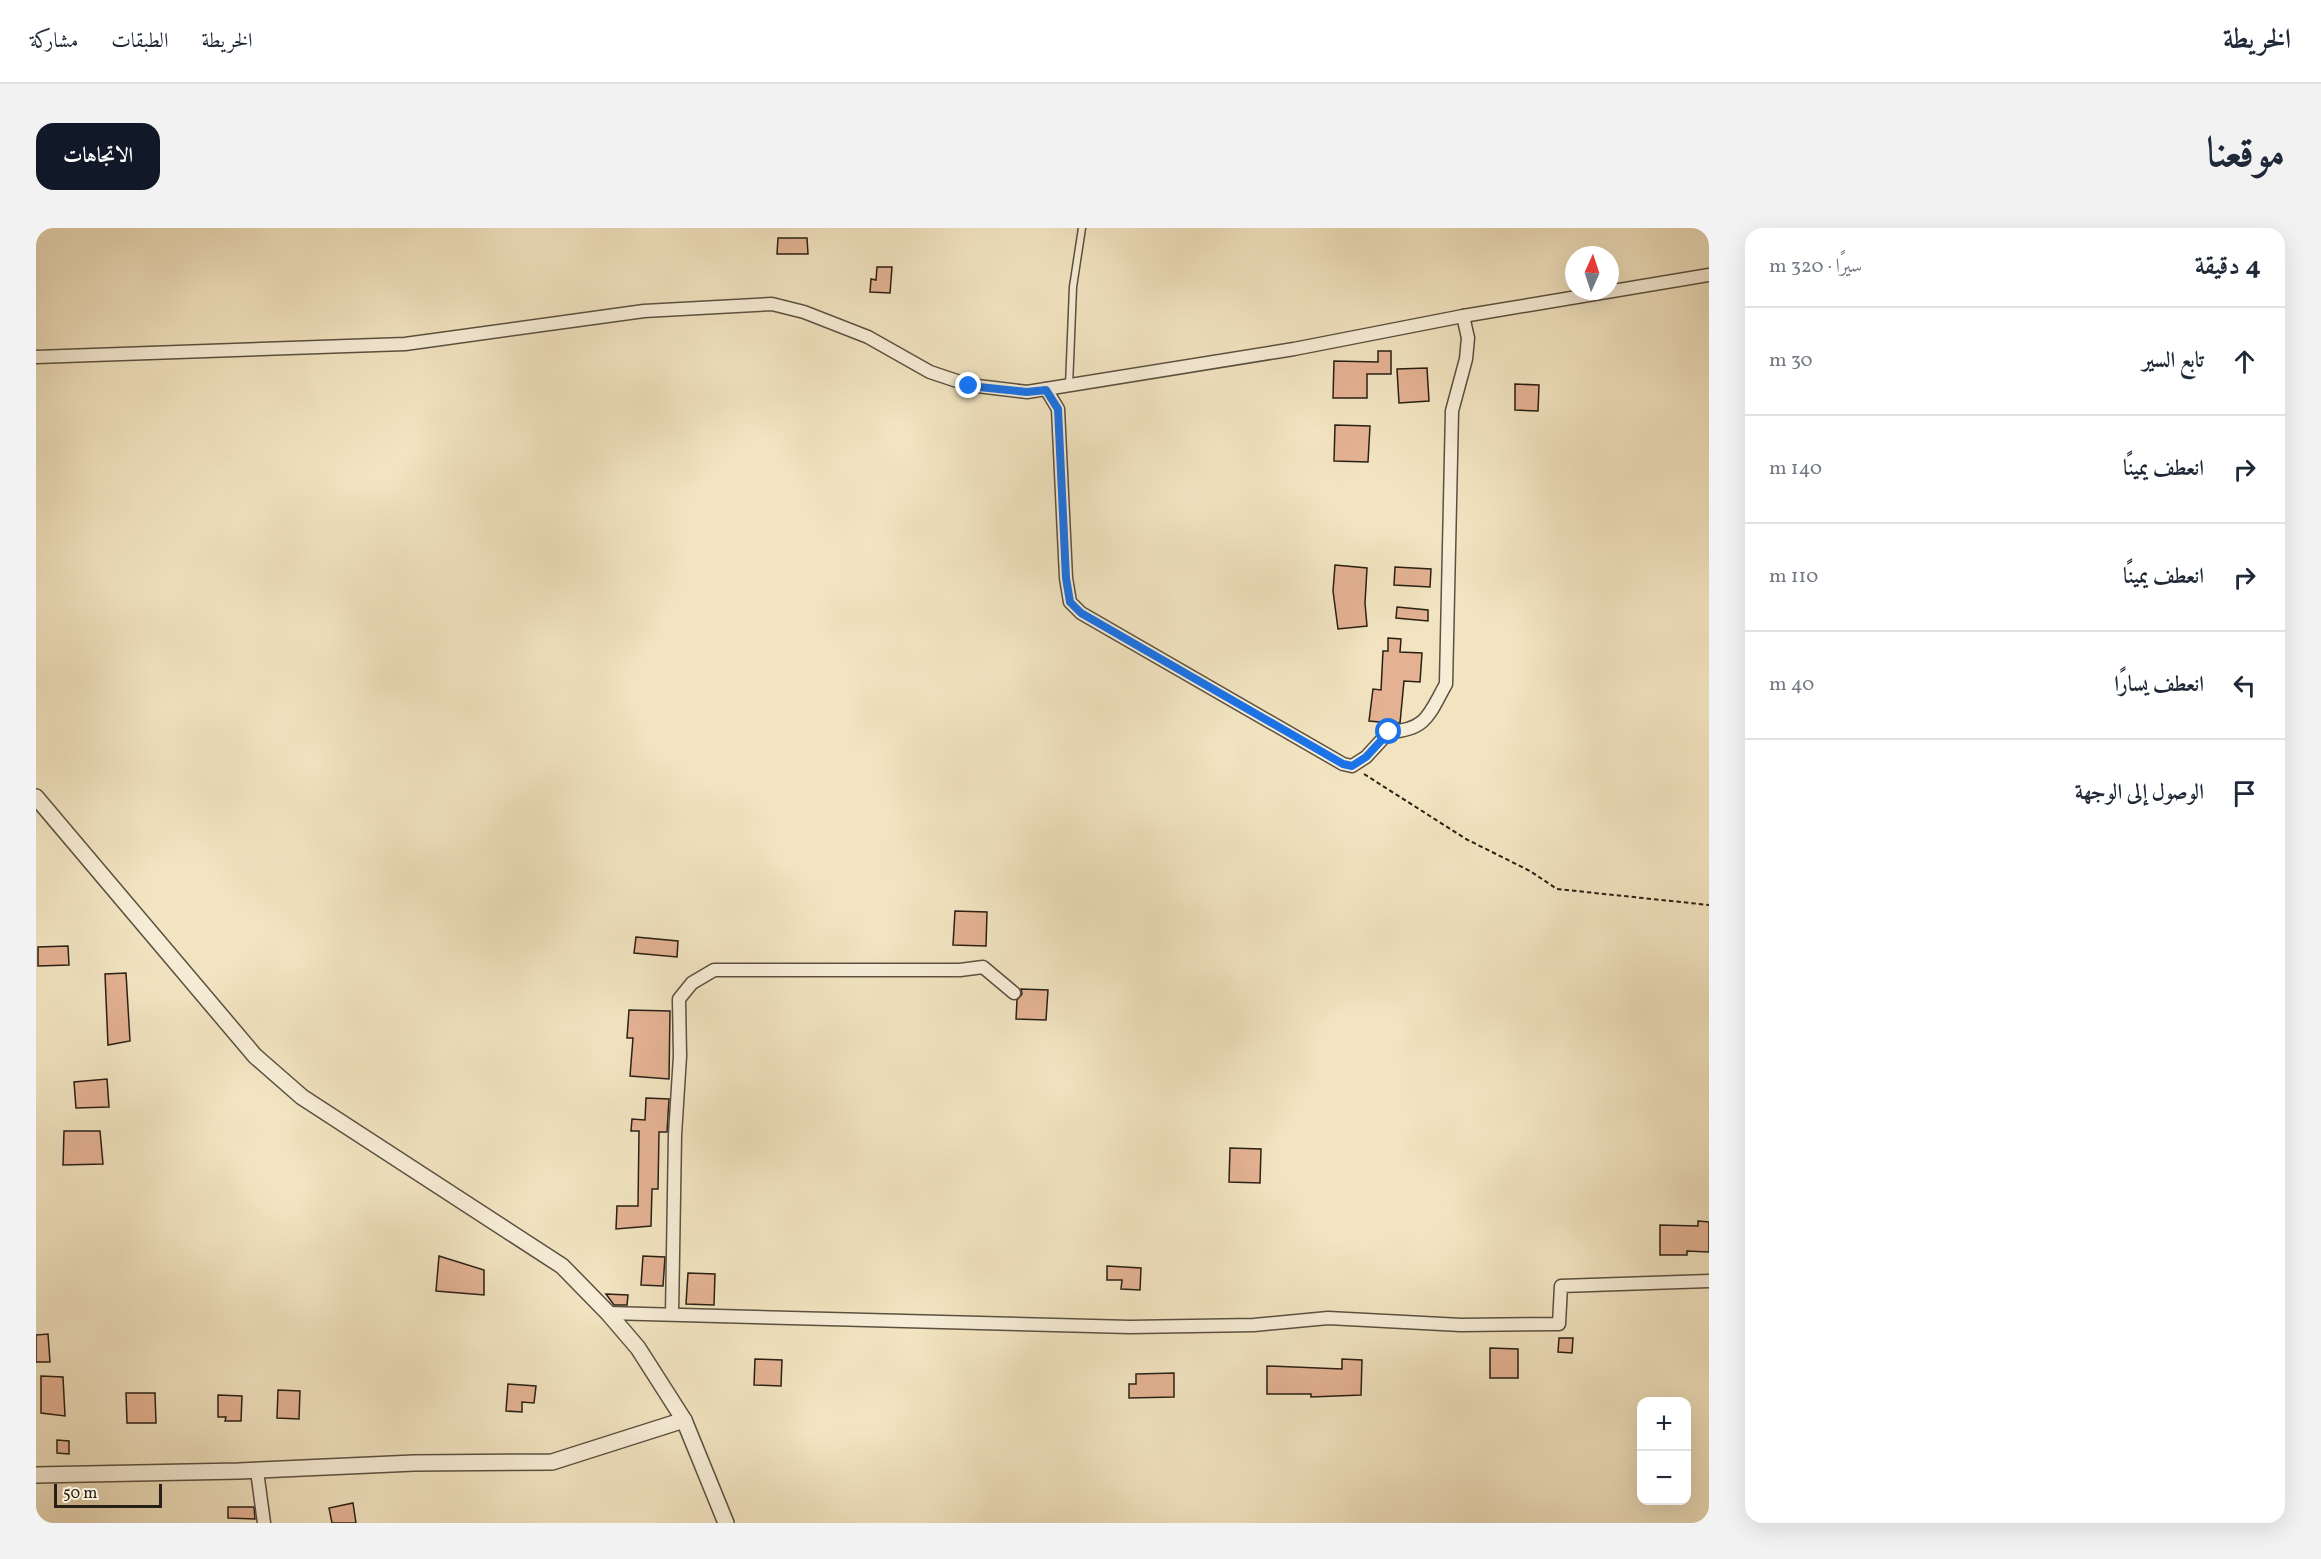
<!DOCTYPE html>
<html lang="ar">
<head>
<meta charset="utf-8">
<style>
	body { margin:0; font-family:Vollkorn,Amiri,serif; background:#f2f2f3; color:#1f2937; direction:rtl }
	.controls { position:absolute; right:18px; bottom:18px; display:grid; overflow:hidden; border-radius:12px; box-shadow:0 6px 24px #0002 }
	.controls button { width:54px; height:54px; display:grid; place-items:center; padding:0; border:0; border-bottom:2px solid #e0e1e3; background:#fff; color:#1f2937; font:30px sans-serif }
	.compass { position:absolute; left:1529px; top:18px; width:54px; height:54px; border-radius:50%; background:#fff; box-shadow:0 6px 24px #0002; rotate:3deg }
	.scale { position:absolute; left:18px; bottom:15px; width:108px; box-sizing:border-box; padding-left:6px; border:3px solid #292015; border-top:0; font-size:16px; line-height:21px; white-space:nowrap; color:#292015; -webkit-text-stroke:4px #f7edd7; paint-order:stroke }
	.stop { position:absolute; width:18px; height:18px; margin:-14px; border:4px solid #1a73e8; border-radius:50%; background:#fff }
	.stop.end { background:#1a73e8; border-color:#fff; box-shadow:0 2px 6px #0008 }
	.list { margin:0; padding:0; list-style:none }
	h2 { display:flex; justify-content:space-between; align-items:center; height:78px; margin:0; padding:0 24px; font-size:26px }
	h2 small { font-size:20px; font-weight:400; color:#747a83 }
	.list li { display:grid; grid-template-columns:39px 1fr auto; gap:18px; align-items:center; box-sizing:border-box; height:108px; padding:0 24px; border-top:2px solid #e0e1e3 }
	.list b { display:block; font-size:22px; white-space:nowrap }
	.list em { font-size:20px; font-style:normal; color:#747a83 }
	.icon { flex:none; width:33px; height:33px; fill:none; stroke:currentColor; stroke-width:2; stroke-linecap:round; stroke-linejoin:round }
	.map { position:relative; flex:none; width:1673px; height:1295px; overflow:hidden; direction:ltr; border-radius:18px }
	header { display:flex; align-items:center; gap:36px; box-sizing:border-box; height:84px; padding:0 30px; background:#fff; border-bottom:2px solid #e0e1e3 }
	header strong { font-size:28px }
	nav { display:flex; gap:33px; margin-inline-start:auto; font-size:21px }
	.intro { display:flex; align-items:center; justify-content:space-between; box-sizing:border-box; height:144px; padding:0 36px }
	h1 { margin:0; font-size:42px }
	.button { padding:15px 27px; border-radius:18px; background:#111827; color:#fff; font-size:21px; font-weight:700 }
	main { display:flex; gap:36px; padding:0 36px }
	aside { flex:1; background:#fff; border-radius:18px; box-shadow:0 6px 24px #0002 }
	.map>svg:first-child { display:block }
	.building { fill:#e4b293; stroke:#292015; stroke-width:1.5 }
	.lines { fill:none; stroke-linecap:round; stroke-linejoin:round }
	.service-casing { stroke:#5b5140; stroke-width:9 }
	.minor-casing { stroke:#5b5140; stroke-width:15 }
	.tertiary-casing { stroke:#5b5140; stroke-width:18 }
	.path { stroke:#292015; stroke-width:2; stroke-dasharray:4.5 3; stroke-linecap:butt }
	.service { stroke:#f7edd7; stroke-width:6 }
	.minor { stroke:#f7edd7; stroke-width:12 }
	.tertiary { stroke:#f7edd7; stroke-width:15 }
	.route { stroke:#1a73e8; stroke-width:8 }
</style>
</head>
<body>
<header>
<strong>الخريطة</strong>
<nav><a>الخريطة</a><a>الطبقات</a><a>مشاركة</a></nav>
</header>
<div class="intro"><h1>موقعنا</h1><a class="button">الاتجاهات</a></div>
<main>
<aside>
<h2>4 دقيقة<small>سيرًا · 320 m</small></h2>
<ul class="list">
<li><svg class="icon" aria-label="ahead" viewBox="0 0 24 24"><path d="M12 20V5M6 11l6-6 6 6"/></svg><div><b>تابع السير</b></div><em>30 m</em></li>
<li><svg class="icon" aria-label="right" viewBox="0 0 24 24"><path d="M7 20v-9h11M14 6l5 5-5 5"/></svg><div><b>انعطف يمينًا</b></div><em>140 m</em></li>
<li><svg class="icon" aria-label="right" viewBox="0 0 24 24"><path d="M7 20v-9h11M14 6l5 5-5 5"/></svg><div><b>انعطف يمينًا</b></div><em>110 m</em></li>
<li><svg class="icon" aria-label="left" viewBox="0 0 24 24"><path d="M17 20v-9H6M10 6l-5 5 5 5"/></svg><div><b>انعطف يسارًا</b></div><em>40 m</em></li>
<li><svg class="icon" aria-label="arrive" viewBox="0 0 24 24"><path d="M6 21V4h12l-3 4 3 4H6"/></svg><div><b>الوصول إلى الوجهة</b></div></li>
</ul>
</aside>
<div class="map">
<svg width="1673" height="1295" viewBox="0 0 1673 1295">
	<rect width="100%" height="100%" fill="#f2e4c1"/>
	<filter id="stains"><feTurbulence type="fractalNoise" baseFrequency=".00333" numOctaves="4"/><feColorMatrix values="0 0 0 0 .2 0 0 0 0 .09 0 0 0 0 .02 0 0 0 .5 -.17"/></filter>
	<radialGradient id="worn" r=".72"><stop offset=".6" stop-color="#630" stop-opacity="0"/><stop offset="1" stop-color="#630" stop-opacity=".3"/></radialGradient>
	<g class="building">
		<path d="M 742,10 L 771,10 L 772,26 L 741,26 Z"/>
		<path d="M 841,39 L 856,39 L 854,65 L 834,64 L 835,51 L 840,52 Z"/>
		<path d="M 1342,123 L 1355,123 L 1355,146 L 1331,146 L 1331,170 L 1297,170 L 1298,133 L 1342,134 Z"/>
		<path d="M 1391,140 L 1393,173 L 1363,175 L 1361,141 Z"/>
		<path d="M 1479,156 L 1503,157 L 1502,183 L 1479,182 Z"/>
		<path d="M 1299,197 L 1334,198 L 1332,234 L 1298,233 Z"/>
		<path d="M 1299,337 L 1331,340 L 1329,375 L 1331,398 L 1302,401 L 1297,363 Z"/>
		<path d="M 1359,339 L 1395,341 L 1394,359 L 1358,357 Z"/>
		<path d="M 1361,379 L 1392,382 L 1392,393 L 1360,390 Z"/>
		<path d="M 1352,410 L 1365,411 L 1364,424 L 1386,425 L 1384,454 L 1368,453 L 1364,495 L 1356,495 L 1333,493 L 1337,461 L 1345,462 L 1347,423 L 1352,423 Z"/>
		<path d="M 919,683 L 951,684 L 950,718 L 917,717 Z"/>
		<path d="M 600,709 L 642,713 L 641,729 L 598,725 Z"/>
		<path d="M 32,718 L 33,737 L 2,738 L 2,719 Z"/>
		<path d="M 90,745 L 94,813 L 72,817 L 69,746 Z"/>
		<path d="M 985,761 L 1012,762 L 1010,792 L 980,791 L 981,772 L 986,766 Z"/>
		<path d="M 593,782 L 634,783 L 633,851 L 594,848 L 597,810 L 591,810 Z"/>
		<path d="M 71,851 L 73,879 L 40,880 L 38,854 Z"/>
		<path d="M 610,870 L 633,871 L 631,904 L 623,904 L 622,961 L 616,961 L 615,998 L 580,1001 L 581,978 L 602,978 L 603,903 L 595,903 L 596,891 L 609,892 Z"/>
		<path d="M 28,903 L 64,903 L 67,936 L 27,937 Z"/>
		<path d="M 1194,920 L 1225,921 L 1224,955 L 1193,954 Z"/>
		<path d="M 1662,993 L 1673,994 L 1673,1024 L 1651,1023 L 1651,1027 L 1624,1027 L 1624,997 L 1662,998 Z"/>
		<path d="M 403,1028 L 448,1042 L 448,1067 L 400,1063 Z"/>
		<path d="M 607,1028 L 629,1029 L 627,1058 L 605,1057 Z"/>
		<path d="M 1071,1038 L 1105,1040 L 1104,1062 L 1085,1061 L 1086,1052 L 1071,1052 Z"/>
		<path d="M 652,1045 L 679,1046 L 678,1077 L 650,1076 Z"/>
		<path d="M 570,1066 L 592,1067 L 591,1077 L 578,1077 Z"/>
		<path d="M 12,1106 L 14,1134 L 0,1134 L 0,1107 Z"/>
		<path d="M 1523,1110 L 1537,1110 L 1536,1125 L 1522,1124 Z"/>
		<path d="M 1454,1120 L 1482,1121 L 1482,1150 L 1454,1150 Z"/>
		<path d="M 719,1131 L 746,1132 L 745,1158 L 718,1157 Z"/>
		<path d="M 1306,1131 L 1326,1132 L 1325,1167 L 1275,1169 L 1275,1166 L 1231,1166 L 1231,1138 L 1306,1141 Z"/>
		<path d="M 1138,1145 L 1138,1169 L 1093,1170 L 1093,1156 L 1100,1156 L 1100,1146 Z"/>
		<path d="M 5,1148 L 27,1149 L 29,1188 L 5,1185 Z"/>
		<path d="M 472,1156 L 500,1158 L 498,1175 L 486,1174 L 486,1184 L 470,1183 Z"/>
		<path d="M 242,1162 L 264,1163 L 263,1191 L 241,1190 Z"/>
		<path d="M 90,1165 L 119,1165 L 120,1195 L 91,1195 Z"/>
		<path d="M 182,1167 L 206,1168 L 205,1193 L 189,1193 L 190,1189 L 182,1189 Z"/>
		<path d="M 21,1212 L 33,1213 L 33,1226 L 21,1225 Z"/>
		<path d="M 317,1275 L 320,1295 L 296,1295 L 293,1280 Z"/>
		<path d="M 192,1279 L 218,1279 L 219,1291 L 192,1290 Z"/>
	</g>
	<g class="lines">
		<defs>
			<path id="service" d="M 1033,158 L 1037,59 L 1046,0"/>
			<g id="minor">
				<path d="M 0,129 L 369,116 L 608,83 L 736,76 L 768,84 L 832,109 L 894,144 L 933,157 L 991,164 L 1258,121 L 1427,88 L 1673,47"/>
				<path d="M 1010,161 L 1022,181 L 1030,350 L 1034,374 L 1045,385 L 1307,536 L 1316,538 L 1330,529 L 1353,504 C 1391,502 1393,486 1410,456 L 1416,183 L 1430,131 L 1432,110 L 1427,88"/>
				<path d="M 572,1085 L 1094,1099 L 1218,1097 L 1292,1090 L 1425,1097 L 1523,1096 L 1525,1058 L 1673,1053"/>
				<path d="M 636,1086 L 639,907 L 644,828 L 643,771 L 656,755 L 678,742 L 924,742 L 947,739 L 978,765"/>
				<path d="M 221,1243 L 228,1295"/>
			</g>
			<g id="tertiary">
				<path d="M 0,569 L 219,828 L 266,869 L 526,1038 L 572,1085 L 602,1120 L 648,1192 L 690,1295"/>
				<path d="M 0,1247 L 203,1243 L 378,1235 L 516,1234 L 648,1192"/>
			</g>
		</defs>
		<use href="#service" class="service-casing"/>
		<use href="#minor" class="minor-casing"/>
		<use href="#tertiary" class="tertiary-casing"/>
		<path class="path" d="M 1328,546 L 1430,611 L 1494,643 L 1521,661 L 1673,677"/>
		<use href="#service" class="service"/>
		<use href="#minor" class="minor"/>
		<use href="#tertiary" class="tertiary"/>
	</g>
	<g class="lines">
		<path class="route" d="M 933,158 L 991,164 L 1010,162 L 1022,181 L 1030,350 L 1034,374 L 1045,385 L 1307,536 L 1316,538 L 1330,529 L 1353,504"/>
	</g>
	<rect width="100%" height="100%" filter="url(#stains)"/>
	<rect width="100%" height="100%" fill="url(#worn)"/>
</svg>
<div class="controls">
<button>+</button>
<button>−</button>
</div>
<svg class="compass" viewBox="-18 -18 36 36"><path d="M0-13l5 13h-10z" fill="#e53935"/><path d="M0 13l5-13h-10z" fill="#747a83"/></svg>
<div class="scale">50 m</div>
<div class="stop" style="left:1353px;top:504px"></div>
<div class="stop end" style="left:933px;top:158px"></div>
</div>
</main>
</body>
</html>
